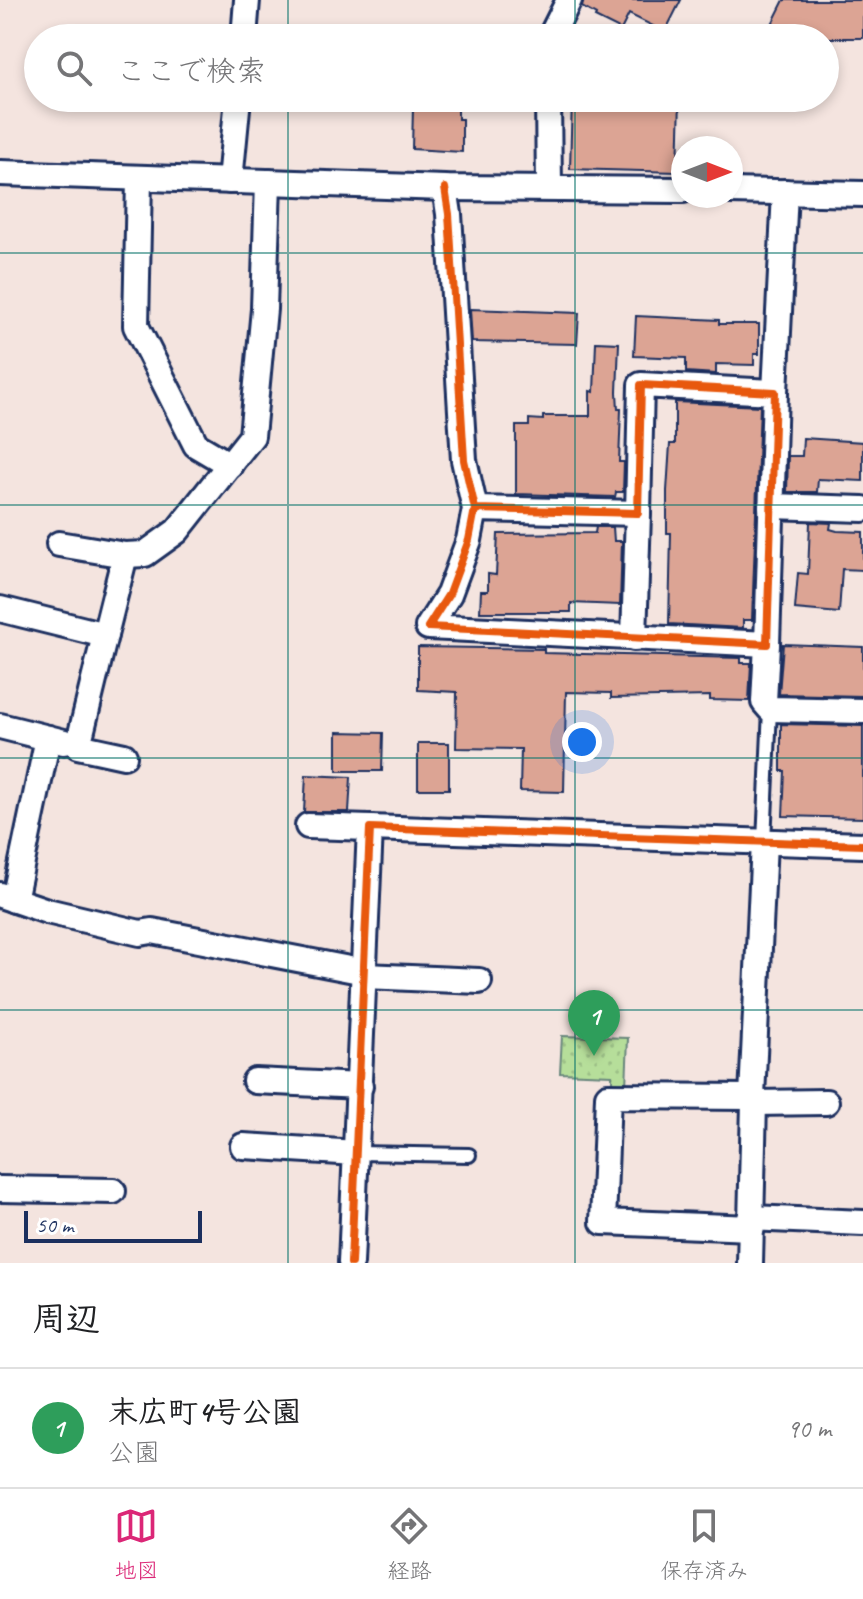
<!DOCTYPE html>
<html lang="ja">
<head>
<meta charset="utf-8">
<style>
	body { margin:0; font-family:Caveat,"Klee One",sans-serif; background:#f6f6f6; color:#202124 }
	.compass { position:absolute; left:671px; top:136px; width:72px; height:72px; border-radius:50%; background:#fff; box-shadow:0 4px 12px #0003; rotate:90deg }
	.scale { position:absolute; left:24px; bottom:20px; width:178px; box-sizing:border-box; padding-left:8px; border:4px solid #1b2f5e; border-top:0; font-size:22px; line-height:28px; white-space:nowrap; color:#1b2f5e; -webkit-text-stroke:6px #fff; paint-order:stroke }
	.you { position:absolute; left:582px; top:742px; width:28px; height:28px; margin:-20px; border:6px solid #fff; border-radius:50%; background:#1a73e8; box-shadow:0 0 0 12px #1a73e833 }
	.badge { display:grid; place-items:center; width:52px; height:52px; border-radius:50%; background:#db2777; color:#fff; font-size:26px; font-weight:700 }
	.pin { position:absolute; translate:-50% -66px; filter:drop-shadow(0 2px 4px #0008) }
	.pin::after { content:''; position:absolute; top:42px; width:28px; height:24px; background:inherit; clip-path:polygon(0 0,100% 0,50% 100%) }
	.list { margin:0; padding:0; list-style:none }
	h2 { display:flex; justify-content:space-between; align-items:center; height:104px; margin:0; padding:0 32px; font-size:34px }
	h2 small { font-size:26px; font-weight:400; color:#757577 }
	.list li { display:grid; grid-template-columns:52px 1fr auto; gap:24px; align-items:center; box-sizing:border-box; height:120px; padding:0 32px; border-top:2px solid #e0e0e0 }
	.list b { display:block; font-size:30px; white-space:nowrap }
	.list p { margin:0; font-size:26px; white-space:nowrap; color:#757577 }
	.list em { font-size:26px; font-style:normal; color:#757577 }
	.icon { flex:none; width:44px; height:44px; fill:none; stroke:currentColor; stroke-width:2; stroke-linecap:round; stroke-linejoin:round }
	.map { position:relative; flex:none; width:863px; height:1263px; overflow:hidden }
	.search { position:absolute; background:#fff; box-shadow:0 4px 12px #0003; left:24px; right:24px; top:24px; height:88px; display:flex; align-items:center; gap:20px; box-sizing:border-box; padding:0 28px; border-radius:44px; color:#757577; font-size:30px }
	.sheet { height:224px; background:#fff }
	nav { display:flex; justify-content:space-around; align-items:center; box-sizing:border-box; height:112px; border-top:2px solid #e0e0e0; background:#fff; font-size:22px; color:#757577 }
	nav a { display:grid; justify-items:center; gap:4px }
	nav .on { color:#db2777 }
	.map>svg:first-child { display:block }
	.park { fill:url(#park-dots); stroke:#68867c; stroke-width:2 }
	.building { fill:#dca494; stroke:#1b2f5e; stroke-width:2 }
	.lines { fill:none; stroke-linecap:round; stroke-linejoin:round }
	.service-casing { stroke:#1b2f5e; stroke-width:18 }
	.minor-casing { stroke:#1b2f5e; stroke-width:30 }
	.service { stroke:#fff; stroke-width:12 }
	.minor { stroke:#fff; stroke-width:24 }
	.cycleway-casing { stroke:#fff; stroke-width:13 }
	.cycleway { stroke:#e8590c; stroke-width:8 }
	.grid { fill:none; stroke:#0f766e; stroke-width:2; stroke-opacity:0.55 }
</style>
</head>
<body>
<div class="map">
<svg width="863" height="1263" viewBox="0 0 863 1263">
	<defs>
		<pattern id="park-dots" width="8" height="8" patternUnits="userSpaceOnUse" patternTransform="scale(2)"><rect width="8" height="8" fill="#b6de9a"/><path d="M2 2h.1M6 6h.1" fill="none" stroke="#9cbf87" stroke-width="1.8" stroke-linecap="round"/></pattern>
	</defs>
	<rect width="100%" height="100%" fill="#f4e4df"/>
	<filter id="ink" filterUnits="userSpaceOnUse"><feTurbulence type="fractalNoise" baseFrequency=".0125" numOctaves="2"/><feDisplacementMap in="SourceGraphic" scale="16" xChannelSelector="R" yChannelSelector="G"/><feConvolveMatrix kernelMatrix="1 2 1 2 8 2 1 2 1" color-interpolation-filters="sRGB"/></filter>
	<g filter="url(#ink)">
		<path class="park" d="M 562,1036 L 628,1038 L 626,1087 L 612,1086 L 612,1075 L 560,1073 Z"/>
		<g class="building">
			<path d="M 584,0 L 681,0 L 665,32 L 629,14 L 621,30 L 595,17 L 596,15 L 582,7 Z"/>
			<path d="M 784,0 L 863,0 L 863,38 L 765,38 Z"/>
			<path d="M 572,98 L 680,98 L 678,172 L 570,169 Z"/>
			<path d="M 413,107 L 458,107 L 458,119 L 462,119 L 462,152 L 412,149 Z"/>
			<path d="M 470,309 L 579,313 L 577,344 L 472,342 Z"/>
			<path d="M 636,316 L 719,320 L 719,324 L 759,324 L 759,354 L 754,354 L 754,365 L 716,364 L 716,374 L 686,372 L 686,358 L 634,356 Z"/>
			<path d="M 596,342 L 619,343 L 617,392 L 618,409 L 621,409 L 619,462 L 624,462 L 623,492 L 616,492 L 615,497 L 516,494 L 516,426 L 529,426 L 529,419 L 543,420 L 543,416 L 590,416 L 590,391 L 594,392 Z"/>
			<path d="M 675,402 L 760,406 L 752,620 L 743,620 L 743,628 L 669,624 L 671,533 L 667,533 L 667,491 L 670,444 L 675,444 Z"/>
			<path d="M 803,438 L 863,442 L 863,481 L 818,479 L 817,492 L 787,492 L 788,456 L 802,456 Z"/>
			<path d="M 810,522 L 831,523 L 830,529 L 837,531 L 863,532 L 863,570 L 842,569 L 839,613 L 795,609 L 798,573 L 808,574 Z"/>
			<path d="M 596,527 L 613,527 L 614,541 L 622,541 L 620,605 L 571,603 L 571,612 L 480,612 L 481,591 L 488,591 L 488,574 L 496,575 L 498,534 L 595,533 Z"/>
			<path d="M 783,644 L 863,647 L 863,696 L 779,694 Z"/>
			<path d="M 418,647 L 544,649 L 544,653 L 741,658 L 741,663 L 751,663 L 749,701 L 710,700 L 710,696 L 611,698 L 611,693 L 566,692 L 564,792 L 520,791 L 521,749 L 456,748 L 457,692 L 418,690 Z"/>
			<path d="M 781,724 L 863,726 L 863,818 L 783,816 L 785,771 L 781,771 Z"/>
			<path d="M 337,732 L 383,733 L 382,771 L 337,771 Z"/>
			<rect x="418" y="743" width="31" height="46"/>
			<path d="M 306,775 L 351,777 L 349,812 L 304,812 Z"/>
		</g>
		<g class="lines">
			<defs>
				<g id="service">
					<path d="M 764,842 L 770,709"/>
					<path d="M 357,1153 L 469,1155"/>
				</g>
				<g id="minor">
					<path d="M 244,38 L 247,0"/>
					<path d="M 550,38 L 569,0"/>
					<path d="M 548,98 L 549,188"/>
					<path d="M 0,173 L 445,188 L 683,190"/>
					<path d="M 139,179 L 136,326 L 196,445 L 230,465"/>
					<path d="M 230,181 L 238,98"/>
					<path d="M 445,188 L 449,214 L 464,460 L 475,509 L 469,540 L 449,594 L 428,627 L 767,644 L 775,392 L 641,385 L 638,513 L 475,509"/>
					<path d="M 731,191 L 863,194"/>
					<path d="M 775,392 L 785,192"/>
					<path d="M 771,506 L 863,509"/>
					<path d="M 59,544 L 125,555 L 145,554 L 177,531 L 252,436 L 264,309 L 268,182"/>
					<path d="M 0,609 L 105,635 L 125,555"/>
					<path d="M 105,635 L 78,746 L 124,756"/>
					<path d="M 634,638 L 638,513"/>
					<path d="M 767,644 L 764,702 L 770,709 L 863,711"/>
					<path d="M 0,726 L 64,742"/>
					<path d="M 308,826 L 370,828"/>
					<path d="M 0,895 L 47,911 L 140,933 L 152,931 L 365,972"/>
					<path d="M 14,900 L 48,738"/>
					<path d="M 365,976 L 479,981"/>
					<path d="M 255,1081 L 360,1086"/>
					<path d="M 752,1097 L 608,1096 L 603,1222 L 752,1228"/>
					<path d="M 754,1103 L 826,1102"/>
					<path d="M 243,1146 L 357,1153"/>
					<path d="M 0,1189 L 113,1191"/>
					<path d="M 750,1218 L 863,1223"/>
					<path d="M 351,1263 L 370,828 L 863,845"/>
					<path d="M 750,1263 L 754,1103 L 752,1097 L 764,842"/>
				</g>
			</defs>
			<use href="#service" class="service-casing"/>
			<use href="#minor" class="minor-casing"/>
			<use href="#service" class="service"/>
			<use href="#minor" class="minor"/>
			<defs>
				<g id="cycleway">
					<path d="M 445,188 L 449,214 L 464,460 L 475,509 L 469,540 L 449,594 L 428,627 L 767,644 L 775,392 L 641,385 L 638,513 L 475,509"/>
					<path d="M 351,1263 L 370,828 L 863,845"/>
				</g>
			</defs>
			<use href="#cycleway" class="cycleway-casing"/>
			<use href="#cycleway" class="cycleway"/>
		</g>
	</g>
	<path class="grid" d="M 288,0 L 288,38M 575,0 L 575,38M 288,98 L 288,1263M 575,98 L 575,1263M 0,253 L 863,253M 0,505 L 863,505M 0,758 L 863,758M 0,1010 L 863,1010"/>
</svg>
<svg class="compass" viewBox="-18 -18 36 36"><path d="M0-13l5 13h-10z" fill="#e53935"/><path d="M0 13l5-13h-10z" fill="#757577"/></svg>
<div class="scale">50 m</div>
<div class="you"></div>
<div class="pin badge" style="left:594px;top:1056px;background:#2e9e5b">1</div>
<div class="search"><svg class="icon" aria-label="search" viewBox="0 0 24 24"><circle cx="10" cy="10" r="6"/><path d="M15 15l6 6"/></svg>ここで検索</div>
</div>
<section class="sheet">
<h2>周辺<small></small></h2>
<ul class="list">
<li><span class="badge" style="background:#2e9e5b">1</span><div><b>末広町4号公園</b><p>公園</p></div><em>90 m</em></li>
</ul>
</section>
<nav>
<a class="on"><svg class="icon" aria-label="map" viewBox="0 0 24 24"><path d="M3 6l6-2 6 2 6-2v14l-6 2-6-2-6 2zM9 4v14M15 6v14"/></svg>地図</a>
<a><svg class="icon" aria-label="directions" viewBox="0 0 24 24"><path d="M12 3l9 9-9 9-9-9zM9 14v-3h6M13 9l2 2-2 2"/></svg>経路</a>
<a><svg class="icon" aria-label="saved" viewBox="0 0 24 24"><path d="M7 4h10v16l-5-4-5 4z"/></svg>保存済み</a>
</nav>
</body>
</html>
